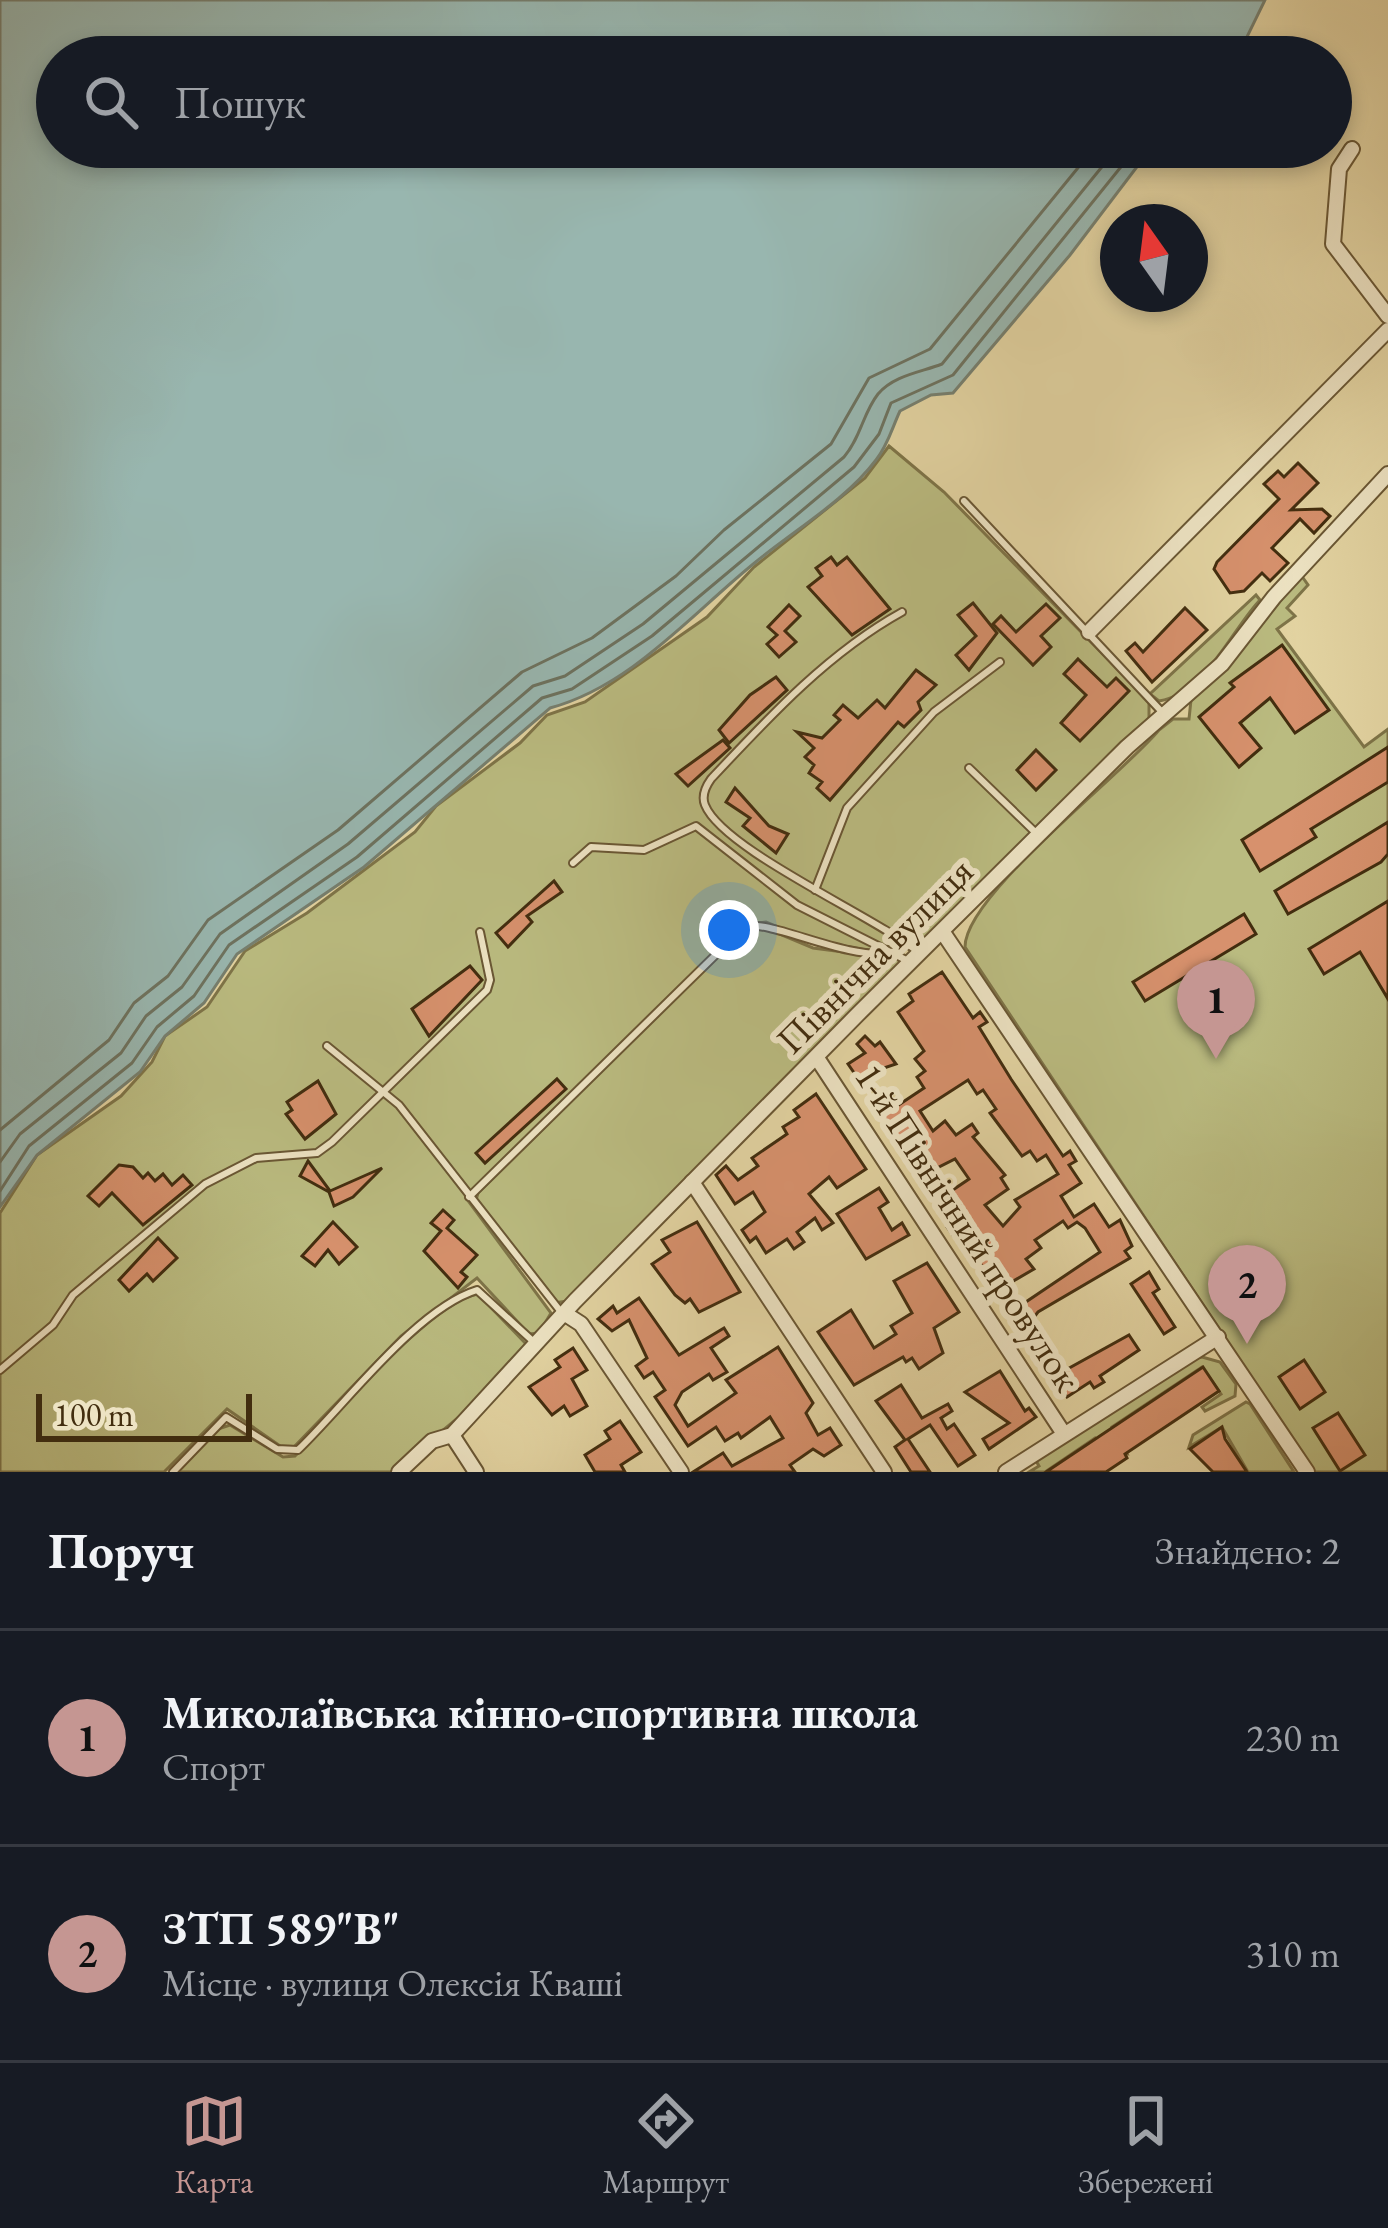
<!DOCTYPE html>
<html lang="uk">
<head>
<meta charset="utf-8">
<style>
	body { margin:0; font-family:"EB Garamond",serif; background:#242831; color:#f1f3f6 }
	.compass { position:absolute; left:1100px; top:204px; width:108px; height:108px; border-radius:50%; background:#171b24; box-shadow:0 6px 18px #0003; rotate:346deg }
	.scale { position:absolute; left:36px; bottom:30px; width:216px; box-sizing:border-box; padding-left:12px; border:6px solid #422d0f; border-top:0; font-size:33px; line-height:42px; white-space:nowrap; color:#422d0f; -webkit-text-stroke:9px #ede3c3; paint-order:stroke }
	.you { position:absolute; left:729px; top:930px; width:42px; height:42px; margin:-30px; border:9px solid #fff; border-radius:50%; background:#1a73e8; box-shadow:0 0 0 18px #1a73e833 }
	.badge { display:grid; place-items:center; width:78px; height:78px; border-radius:50%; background:#c59692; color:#111; font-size:39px; font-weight:700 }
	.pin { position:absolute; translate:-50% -99px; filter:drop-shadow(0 3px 6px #0008) }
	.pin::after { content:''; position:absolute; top:63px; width:42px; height:36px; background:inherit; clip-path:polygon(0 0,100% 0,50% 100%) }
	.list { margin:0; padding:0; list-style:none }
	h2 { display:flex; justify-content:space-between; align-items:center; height:156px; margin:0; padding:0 48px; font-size:51px }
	h2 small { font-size:39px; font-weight:400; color:#9ea1a6 }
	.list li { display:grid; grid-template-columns:78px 1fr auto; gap:36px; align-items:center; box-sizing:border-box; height:216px; padding:0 48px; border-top:3px solid #363941 }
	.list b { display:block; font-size:45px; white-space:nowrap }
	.list p { margin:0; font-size:39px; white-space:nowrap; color:#9ea1a6 }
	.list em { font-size:39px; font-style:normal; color:#9ea1a6 }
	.icon { flex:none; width:66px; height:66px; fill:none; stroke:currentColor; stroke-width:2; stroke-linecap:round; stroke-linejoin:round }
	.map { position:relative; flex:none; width:1388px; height:1472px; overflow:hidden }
	.search { position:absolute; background:#171b24; box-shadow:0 6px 18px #0003; left:36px; right:36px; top:36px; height:132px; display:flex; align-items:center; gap:30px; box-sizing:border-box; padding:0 42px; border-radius:66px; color:#9ea1a6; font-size:45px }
	.sheet { height:588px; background:#171b24 }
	nav { display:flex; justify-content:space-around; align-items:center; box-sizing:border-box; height:168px; border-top:3px solid #363941; background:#171b24; font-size:33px; color:#9ea1a6 }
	nav a { display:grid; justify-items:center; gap:6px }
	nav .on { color:#c59692 }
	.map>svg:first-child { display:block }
	.green { fill:#babb80; stroke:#7e7448; stroke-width:3 }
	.water { fill:#98b6af; stroke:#767f6f; stroke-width:3 }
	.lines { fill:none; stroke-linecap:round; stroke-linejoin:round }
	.shore { stroke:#6d725f; stroke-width:3 }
	.building { fill:#d7916d; stroke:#422d0f; stroke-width:3; fill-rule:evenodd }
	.lane-casing { stroke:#6a5734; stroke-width:10 }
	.street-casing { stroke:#6a5734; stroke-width:18 }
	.lane { stroke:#ede3c3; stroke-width:6 }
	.street { stroke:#ede3c3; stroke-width:14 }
	.labels { text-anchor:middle; stroke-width:12; stroke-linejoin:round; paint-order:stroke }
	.street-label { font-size:39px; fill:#422d0f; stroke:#ede3c3 }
</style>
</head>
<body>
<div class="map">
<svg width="1388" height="1472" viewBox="0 0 1388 1472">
	<rect width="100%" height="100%" fill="#e3d4a2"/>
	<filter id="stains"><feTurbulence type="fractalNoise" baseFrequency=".00167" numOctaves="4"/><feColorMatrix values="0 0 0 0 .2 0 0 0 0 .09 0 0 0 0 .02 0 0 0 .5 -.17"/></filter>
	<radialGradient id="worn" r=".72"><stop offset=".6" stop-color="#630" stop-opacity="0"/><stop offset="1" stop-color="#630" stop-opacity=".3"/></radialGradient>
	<g class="green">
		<path d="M 889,446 L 944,492 L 1137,689 L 1149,703 L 1149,718 L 923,943 L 898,932 L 882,953 L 807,939 L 766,922 L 743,925 L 466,1198 L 551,1313 L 539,1333 L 529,1334 L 477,1278 L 401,1336 L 292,1449 L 283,1448 L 227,1409 L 164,1472 L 0,1472 L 0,1213 L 37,1155 L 121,1096 L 152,1062 L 165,1036 L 207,1007 L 245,951 L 307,913 L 415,832 L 436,806 L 520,743 L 547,715 L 585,702 L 707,617 L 754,567 L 865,478 Z"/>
		<path d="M 1301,575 L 1308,585 L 1287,608 L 1295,616 L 1277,629 L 1364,747 L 1388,729 L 1388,1472 L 1314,1472 L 965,947 C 965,895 1121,776 1159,730 L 1173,719 L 1189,719 L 1191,700 L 1224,670 Z"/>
		<path d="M 1256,595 L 1260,600 C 1232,629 1206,693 1159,701 L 1150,694 Z"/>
		<path d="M 763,927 L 813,948 L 904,960 L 568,1301 L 553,1303 L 476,1200 L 478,1193 L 745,929 Z"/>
		<path d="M 478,1294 L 528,1346 L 459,1417 L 393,1472 L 176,1472 L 218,1429 L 230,1425 L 283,1457 L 295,1456 C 334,1419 431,1301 478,1294 Z"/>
		<path d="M 1202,1357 L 1220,1362 L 1236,1384 L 1235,1396 L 1205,1411 L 1202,1407 L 1221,1394 L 1202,1367 L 1112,1427 L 1127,1454 L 1105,1453 L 1095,1438 L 1045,1472 L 1029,1472 L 1039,1466 L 1035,1459 L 1187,1360 Z"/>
		<path d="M 1246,1402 L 1250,1404 L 1294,1472 L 1248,1472 L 1222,1427 L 1189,1447 L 1193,1435 Z"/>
	</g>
	<path class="water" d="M 0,0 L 1265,0 L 1245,41 L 1230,57 L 57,57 L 57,147 L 1152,147 L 1070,255 L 953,393 L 931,395 L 900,411 C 892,428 888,445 876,460 C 846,500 796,529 757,561 C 692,613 632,686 550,708 L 364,867 L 237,954 L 204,1003 L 165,1036 L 140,1072 L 37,1155 L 0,1207 Z"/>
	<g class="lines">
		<g class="shore">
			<path d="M 0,1130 L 109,1040 L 134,1003 L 168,976 L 208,920 L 338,830 L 522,672 L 592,638 L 676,576 L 724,530 L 831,444 L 869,378 L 930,349 L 1095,147"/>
			<path d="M 0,1162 L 20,1134 L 121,1053 L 146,1016 L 182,987 L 220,934 L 348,844 L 533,686 L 565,676 L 643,624 L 844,457 C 861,437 863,413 878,394 C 894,375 922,372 942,364 L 1118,147"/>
			<path d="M 0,1191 L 29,1146 L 132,1063 L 157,1027 L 194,996 L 229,945 L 357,857 L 542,698 L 572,689 L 652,636 L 854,467 L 879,434 L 891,403 L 953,375 L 1137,147"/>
		</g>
	</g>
	<g class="building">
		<path d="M 1298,463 L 1318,483 L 1291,510 L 1322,509 L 1330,516 L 1314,533 L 1300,519 L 1272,548 L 1288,563 L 1270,581 L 1262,573 L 1244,591 L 1230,593 L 1214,569 L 1217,562 L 1279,499 L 1264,484 L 1278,471 L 1284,477 Z"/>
		<path d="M 831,557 L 837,565 L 847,557 L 890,609 L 852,635 L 808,587 L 822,576 L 816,568 Z"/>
		<path d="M 973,603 L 997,633 L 969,670 L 956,655 L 976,636 L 958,615 Z"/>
		<path d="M 1046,604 L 1060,618 L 1041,636 L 1051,647 L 1033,665 L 993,624 L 1001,616 L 1016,632 Z"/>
		<path d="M 789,605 L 800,616 L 785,631 L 796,642 L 779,657 L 767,644 L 777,635 L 768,627 Z"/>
		<path d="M 1185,608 L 1207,630 L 1152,682 L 1126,651 L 1135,643 L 1143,652 Z"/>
		<path d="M 1282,645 L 1329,710 L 1295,733 L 1270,698 L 1240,723 L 1261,748 L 1239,767 L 1199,717 L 1234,687 L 1230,683 Z"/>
		<path d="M 1078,659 L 1107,687 L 1116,678 L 1129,691 L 1080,741 L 1061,723 L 1086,695 L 1064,674 Z"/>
		<path d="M 916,670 L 936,685 L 918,702 L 921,710 L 904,727 L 898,722 L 830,800 L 817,788 L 822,782 L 809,773 L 814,765 L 805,757 L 814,748 L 797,732 L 822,738 L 840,720 L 834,715 L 843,705 L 858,718 L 877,700 L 885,708 Z"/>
		<path d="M 776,677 L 787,690 L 729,743 L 719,730 L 750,695 Z"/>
		<path d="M 723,740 L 730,748 L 688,786 L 676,774 Z"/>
		<path d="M 1388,747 L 1388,782 L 1311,829 L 1316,837 L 1260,871 L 1242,840 Z"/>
		<path d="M 1036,750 L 1056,770 L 1036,790 L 1017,770 Z"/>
		<path d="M 735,788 L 769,826 L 788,834 L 776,853 L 743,826 L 750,818 L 726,802 Z"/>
		<path d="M 1388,822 L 1388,854 L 1381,862 L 1288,914 L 1275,891 Z"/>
		<path d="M 554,881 L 562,892 L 527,916 L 532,922 L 508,947 L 496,933 Z"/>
		<path d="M 1388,901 L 1388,999 L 1360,952 L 1324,974 L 1309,949 Z"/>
		<path d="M 1244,914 L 1256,934 L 1145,1001 L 1133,982 Z"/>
		<path d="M 470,966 L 482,980 L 429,1036 L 412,1009 Z"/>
		<path d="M 942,972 L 973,1018 L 980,1012 L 987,1022 L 979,1027 L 1011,1079 L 1063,1156 L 1070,1151 L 1076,1161 L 1069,1165 L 1081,1183 L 1061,1196 L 1074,1217 L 1094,1204 L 1109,1227 L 1120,1220 L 1132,1246 L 1125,1251 L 1130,1258 L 1038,1312 L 1031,1321 L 1042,1342 L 1031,1349 L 1011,1312 L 1100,1252 L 1085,1228 L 1077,1222 L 1068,1228 L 1063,1221 L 1035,1240 L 1041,1248 L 1026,1259 L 1034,1269 L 998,1290 L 960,1233 L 954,1237 L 947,1227 L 953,1222 L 938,1200 L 969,1179 L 955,1159 L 921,1176 L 882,1116 L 924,1088 L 917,1077 L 925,1071 L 915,1059 L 924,1051 L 898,1012 L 913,1001 L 909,994 ZM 968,1080 L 977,1094 L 983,1090 L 996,1109 L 990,1113 L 1022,1156 L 1030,1151 L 1037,1161 L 1046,1155 L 1058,1174 L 1015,1200 L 1020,1207 L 1003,1226 L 985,1205 L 1008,1189 L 1001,1178 L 1005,1175 L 973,1137 L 978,1133 L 972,1124 L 956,1135 L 945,1121 L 933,1131 L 920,1111 Z"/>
		<path d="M 865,1036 L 875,1046 L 880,1042 L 896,1064 L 857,1077 L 848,1064 L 865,1053 L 857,1044 Z"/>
		<path d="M 557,1079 L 566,1089 L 485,1163 L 476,1153 Z"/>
		<path d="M 318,1081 L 336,1114 L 305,1139 L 286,1114 L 292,1110 L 287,1102 Z"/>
		<path d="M 816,1094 L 866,1169 L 837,1188 L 829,1177 L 809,1194 L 833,1223 L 822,1230 L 815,1218 L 797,1232 L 804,1242 L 794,1249 L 787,1239 L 766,1253 L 756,1237 L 750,1242 L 742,1230 L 765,1212 L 753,1192 L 735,1204 L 716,1175 L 726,1166 L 738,1180 L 758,1166 L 752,1158 L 787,1134 L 783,1127 L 799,1117 L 794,1110 Z"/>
		<path d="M 308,1161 L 330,1191 L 382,1168 L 353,1197 L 334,1206 L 329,1192 L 300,1176 Z"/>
		<path d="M 119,1165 L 133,1167 L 143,1178 L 148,1173 L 155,1181 L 163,1174 L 172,1185 L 183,1175 L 192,1185 L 143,1225 L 112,1193 L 99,1206 L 88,1196 Z"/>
		<path d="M 879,1188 L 888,1202 L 879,1208 L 892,1230 L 902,1223 L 909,1235 L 866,1259 L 837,1214 Z"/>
		<path d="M 443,1210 L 454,1220 L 447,1228 L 477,1255 L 461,1272 L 467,1277 L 458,1288 L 424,1251 L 441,1231 L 431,1223 Z"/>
		<path d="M 333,1222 L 357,1247 L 339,1264 L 328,1250 L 315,1266 L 302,1256 Z"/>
		<path d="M 697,1222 L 740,1292 L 699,1312 L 690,1299 L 685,1303 L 675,1295 L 652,1264 L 670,1252 L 662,1240 Z"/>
		<path d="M 158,1238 L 177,1258 L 153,1281 L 147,1274 L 129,1291 L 119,1280 Z"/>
		<path d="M 927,1263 L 959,1312 L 934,1328 L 943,1353 L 919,1369 L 912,1358 L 906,1362 L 903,1357 L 854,1385 L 818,1332 L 851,1310 L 874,1348 L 896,1334 L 891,1326 L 912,1313 L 894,1281 Z"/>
		<path d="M 1149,1272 L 1159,1289 L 1153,1293 L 1175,1327 L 1164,1334 L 1131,1284 Z"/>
		<path d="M 639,1298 L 679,1355 L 724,1328 L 729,1336 L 711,1348 L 727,1372 L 713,1380 L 709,1374 L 682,1392 L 675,1405 L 688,1426 L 736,1393 L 726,1380 L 778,1347 L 813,1403 L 806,1413 L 818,1435 L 830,1428 L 841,1445 L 824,1456 L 813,1449 L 790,1465 L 795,1472 L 693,1472 L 723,1453 L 732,1466 L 783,1438 L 770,1417 L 741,1438 L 738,1433 L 725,1441 L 716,1427 L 688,1446 L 655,1397 L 665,1390 L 653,1372 L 644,1378 L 636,1366 L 647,1358 L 629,1320 L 612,1331 L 598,1319 L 613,1306 L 617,1313 Z"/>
		<path d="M 1129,1335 L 1139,1350 L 1100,1376 L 1104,1382 L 1094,1388 L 1090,1382 L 1067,1397 L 1053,1377 Z"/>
		<path d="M 573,1348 L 587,1370 L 572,1379 L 587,1406 L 570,1416 L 564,1406 L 552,1415 L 529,1387 L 560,1367 L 555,1360 Z"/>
		<path d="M 1304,1360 L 1325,1392 L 1300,1409 L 1279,1377 Z"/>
		<path d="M 1203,1367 L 1219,1391 L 1125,1454 L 1127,1458 L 1106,1472 L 1046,1472 Z"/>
		<path d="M 1000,1371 L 1025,1411 L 1029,1408 L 1036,1417 L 989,1449 L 983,1439 L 1009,1423 L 965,1392 Z"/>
		<path d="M 901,1385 L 922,1418 L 948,1404 L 952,1411 L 941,1418 L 947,1429 L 954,1424 L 975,1455 L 958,1466 L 930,1425 L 908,1439 L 930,1472 L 911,1472 L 895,1447 L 905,1440 L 876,1401 Z"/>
		<path d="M 1338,1413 L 1365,1455 L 1340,1471 L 1313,1428 Z"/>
		<path d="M 620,1421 L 641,1452 L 621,1465 L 625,1472 L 595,1472 L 585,1455 L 610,1439 L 605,1431 Z"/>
		<path d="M 1222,1427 L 1225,1439 L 1247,1472 L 1213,1472 L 1190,1449 Z"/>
	</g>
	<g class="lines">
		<defs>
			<g id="lane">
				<path d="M 964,501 L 1162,712"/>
				<path d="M 902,612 C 828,653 769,717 711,779 C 706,786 701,795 705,805 C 723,850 876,917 918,952"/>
				<path d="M 969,768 L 1036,833"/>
				<path d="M 573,863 L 591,847 L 644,850 L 696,826 L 797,905 L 908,961"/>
				<path d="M 815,890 L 847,808 L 934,712 L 1000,662"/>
				<path d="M 327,1046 L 399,1105 L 561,1312"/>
				<path d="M 469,1197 L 744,927 C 769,918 844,960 891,953"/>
				<path d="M 0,1370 L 53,1325 L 73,1295 L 205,1184 L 256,1158 L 317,1153 L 332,1142 L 487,990 L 490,980 L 480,932"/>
				<path d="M 173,1472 L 226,1417 L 277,1449 L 298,1450 C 346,1404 416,1309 477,1290 L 536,1344"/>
			</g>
			<g id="street">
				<path d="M 1352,149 L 1339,169 L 1333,244 L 1388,316"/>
				<path d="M 1089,632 L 1388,330"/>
				<path d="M 944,934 L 1307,1472"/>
				<path d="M 817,1058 L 1064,1434"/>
				<path d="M 692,1182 L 884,1472"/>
				<path d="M 564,1313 L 581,1324 L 681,1472"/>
				<path d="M 452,1435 L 476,1472"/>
				<path d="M 399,1472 L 432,1441 L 452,1435 L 575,1301 L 857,1015 L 1127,747 L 1222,664 L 1274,597 L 1388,474"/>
				<path d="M 1006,1472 L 1218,1337"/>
			</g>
		</defs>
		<use href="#lane" class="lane-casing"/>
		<use href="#street" class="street-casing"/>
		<use href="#lane" class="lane"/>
		<use href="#street" class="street"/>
	</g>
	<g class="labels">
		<g class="street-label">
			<text transform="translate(874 955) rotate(-45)" y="14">Північна вулиця</text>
			<text transform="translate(969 1227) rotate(57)" y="14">1-й Північний провулок</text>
		</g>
	</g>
	<rect width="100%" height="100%" filter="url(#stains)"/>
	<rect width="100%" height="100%" fill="url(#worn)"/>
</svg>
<svg class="compass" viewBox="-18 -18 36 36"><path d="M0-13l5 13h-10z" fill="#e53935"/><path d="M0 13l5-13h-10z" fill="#9ea1a6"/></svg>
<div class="scale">100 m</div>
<div class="you"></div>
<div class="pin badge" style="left:1216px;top:1059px">1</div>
<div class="pin badge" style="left:1247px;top:1344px">2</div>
<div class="search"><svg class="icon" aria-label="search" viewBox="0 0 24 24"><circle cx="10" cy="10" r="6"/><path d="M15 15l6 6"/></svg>Пошук</div>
</div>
<section class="sheet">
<h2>Поруч<small>Знайдено: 2</small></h2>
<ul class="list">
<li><span class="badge">1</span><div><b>Миколаївська кінно-спортивна школа</b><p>Спорт</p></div><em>230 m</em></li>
<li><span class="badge">2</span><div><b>ЗТП 589&quot;В&quot;</b><p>Місце · вулиця Олексія Кваші</p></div><em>310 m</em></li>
</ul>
</section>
<nav>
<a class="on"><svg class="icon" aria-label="map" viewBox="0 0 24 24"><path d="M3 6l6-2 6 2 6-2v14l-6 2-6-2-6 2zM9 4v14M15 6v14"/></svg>Карта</a>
<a><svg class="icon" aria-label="directions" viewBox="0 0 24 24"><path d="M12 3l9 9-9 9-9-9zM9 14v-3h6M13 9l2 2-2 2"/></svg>Маршрут</a>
<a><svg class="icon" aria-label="saved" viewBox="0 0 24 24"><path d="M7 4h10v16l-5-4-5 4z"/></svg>Збережені</a>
</nav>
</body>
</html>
